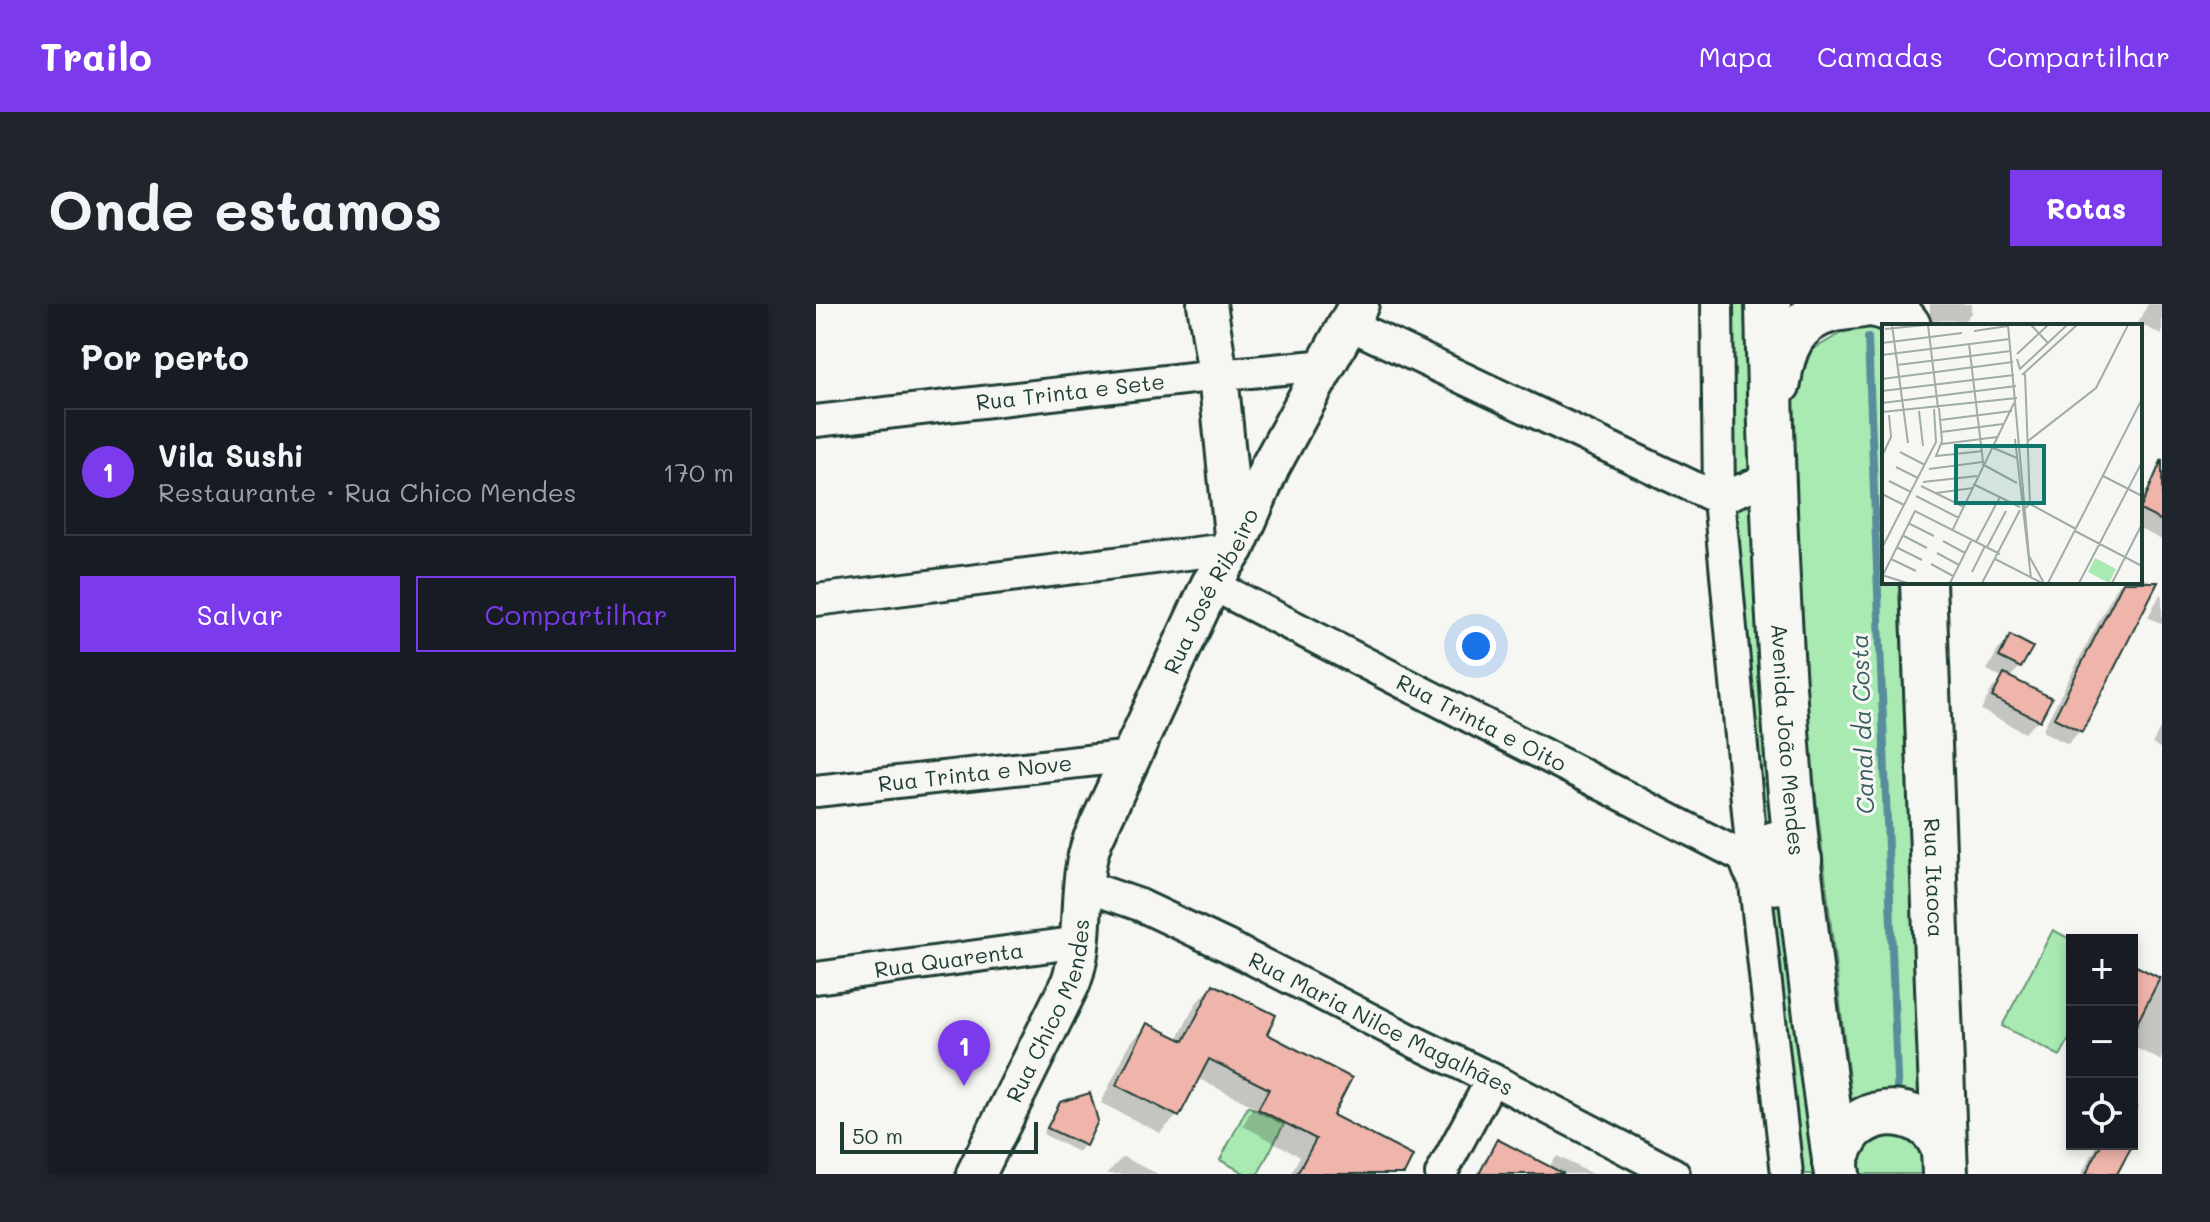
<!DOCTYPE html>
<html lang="pt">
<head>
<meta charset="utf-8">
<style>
	body { margin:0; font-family:Mali,sans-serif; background:#20242c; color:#f1f3f6 }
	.controls { position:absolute; right:24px; bottom:24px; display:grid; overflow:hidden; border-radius:0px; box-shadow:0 4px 12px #0003 }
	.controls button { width:72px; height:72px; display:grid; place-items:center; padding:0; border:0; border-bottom:2px solid #363941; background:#171b24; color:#f1f3f6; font:40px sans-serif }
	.scale { position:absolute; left:24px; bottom:20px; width:198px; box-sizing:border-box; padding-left:8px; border:4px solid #1f3d34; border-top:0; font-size:22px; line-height:28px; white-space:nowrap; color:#1f3d34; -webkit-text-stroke:6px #f6f6f2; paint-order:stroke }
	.you { position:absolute; left:660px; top:342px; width:28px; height:28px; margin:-20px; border:6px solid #fff; border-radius:50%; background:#1a73e8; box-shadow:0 0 0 12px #1a73e833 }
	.badge { display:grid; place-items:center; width:52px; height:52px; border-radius:50%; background:#7c3aed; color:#fff; font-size:26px; font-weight:700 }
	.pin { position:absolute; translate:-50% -66px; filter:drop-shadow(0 2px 4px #0008) }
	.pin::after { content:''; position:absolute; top:42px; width:28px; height:24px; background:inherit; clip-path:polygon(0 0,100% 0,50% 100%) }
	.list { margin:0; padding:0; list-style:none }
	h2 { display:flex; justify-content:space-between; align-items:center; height:104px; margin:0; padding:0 32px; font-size:34px }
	h2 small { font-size:26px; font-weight:400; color:#9ea1a6 }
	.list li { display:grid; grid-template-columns:52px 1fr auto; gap:24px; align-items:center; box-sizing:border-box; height:128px; margin:0 16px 16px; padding:0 16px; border:2px solid #363941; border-radius:0px }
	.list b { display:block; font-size:30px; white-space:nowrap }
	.list p { margin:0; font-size:26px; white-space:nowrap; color:#9ea1a6 }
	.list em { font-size:26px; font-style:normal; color:#9ea1a6 }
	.actions { display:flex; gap:16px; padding:24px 32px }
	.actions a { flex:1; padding:18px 0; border:2px solid #7c3aed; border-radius:0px; text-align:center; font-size:28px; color:#7c3aed }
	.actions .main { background:#7c3aed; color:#fff }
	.icon { flex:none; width:44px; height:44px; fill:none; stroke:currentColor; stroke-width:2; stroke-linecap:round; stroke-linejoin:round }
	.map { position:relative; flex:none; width:1346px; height:870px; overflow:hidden; border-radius:0px }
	header { display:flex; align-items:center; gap:48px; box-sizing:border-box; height:112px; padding:0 40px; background:#7c3aed; color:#fff }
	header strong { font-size:38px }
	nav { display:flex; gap:44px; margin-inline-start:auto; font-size:28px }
	.intro { display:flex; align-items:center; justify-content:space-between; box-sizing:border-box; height:192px; padding:0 48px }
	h1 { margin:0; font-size:56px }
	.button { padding:20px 36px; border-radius:0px; background:#7c3aed; color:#fff; font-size:28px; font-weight:700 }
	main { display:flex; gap:48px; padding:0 48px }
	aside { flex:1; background:#171b24; border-radius:0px; box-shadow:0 4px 12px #0003 }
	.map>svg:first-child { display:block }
	.green { fill:#a9eab2; stroke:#649473; stroke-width:2 }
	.shadow { fill:#0003 }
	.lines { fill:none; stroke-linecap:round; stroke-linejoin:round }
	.stream { stroke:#598e9b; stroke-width:8 }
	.building { fill:#efb5ab; stroke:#1f3d34; stroke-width:2 }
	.minor-casing { stroke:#1f3d34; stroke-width:36 }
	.tertiary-casing { stroke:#1f3d34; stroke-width:44 }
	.secondary-casing { stroke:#1f3d34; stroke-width:50 }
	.minor { stroke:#f6f6f2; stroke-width:30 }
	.tertiary { stroke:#f6f6f2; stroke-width:38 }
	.secondary { stroke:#f6f6f2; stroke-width:44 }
	.labels { text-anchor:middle; stroke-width:6; stroke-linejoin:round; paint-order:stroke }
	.street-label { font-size:22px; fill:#1f3d34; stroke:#f6f6f2 }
	.water-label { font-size:24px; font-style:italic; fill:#375f5f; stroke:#f6f6f2 }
	.inset-road { fill:none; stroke:#a0aca6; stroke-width:2 }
	.view { fill:#0f766e; fill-opacity:0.15; stroke:#0f766e; stroke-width:4 }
	.inset-edge { fill:none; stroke:#1f3d34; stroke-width:4 }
</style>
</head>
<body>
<header>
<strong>Trailo</strong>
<nav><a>Mapa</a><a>Camadas</a><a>Compartilhar</a></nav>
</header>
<div class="intro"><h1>Onde estamos</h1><a class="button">Rotas</a></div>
<main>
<aside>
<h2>Por perto<small></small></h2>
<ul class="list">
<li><span class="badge">1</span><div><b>Vila Sushi</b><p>Restaurante · Rua Chico Mendes</p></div><em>170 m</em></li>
</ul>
<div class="actions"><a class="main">Salvar</a><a>Compartilhar</a></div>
</aside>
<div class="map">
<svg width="1346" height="870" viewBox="0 0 1346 870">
	<rect width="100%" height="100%" fill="#f6f6f2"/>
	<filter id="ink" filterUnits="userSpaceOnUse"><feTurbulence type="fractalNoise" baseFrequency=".0125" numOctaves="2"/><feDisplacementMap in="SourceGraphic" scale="16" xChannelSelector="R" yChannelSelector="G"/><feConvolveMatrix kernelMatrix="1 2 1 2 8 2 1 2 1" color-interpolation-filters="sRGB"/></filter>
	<g filter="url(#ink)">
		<g class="green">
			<path d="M 912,0 L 934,0 L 935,162 L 925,171 L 918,171 L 916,169 Z"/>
			<path d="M 1058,21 L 1068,25 L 1068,278 L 1083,278 L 1106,870 L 1044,870 L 989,399 L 982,291 L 977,79 L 991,49 L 1027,28 L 1046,22 Z"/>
			<path d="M 930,197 L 936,200 L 962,523 L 946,533 L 918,212 L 923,203 Z"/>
			<path d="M 963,589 L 1002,870 L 987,870 L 955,591 Z"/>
			<path d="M 1237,626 L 1256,636 L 1256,730 L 1244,752 L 1186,722 Z"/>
			<path d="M 432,802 L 468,820 L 442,870 L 430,870 L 404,856 Z"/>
		</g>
		<g class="shadow">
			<path d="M 1114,0 L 1155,0 L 1155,9 L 1149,16 L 1114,17 Z"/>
			<path d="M 1332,0 L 1346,0 L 1346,31 L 1322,19 Z"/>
			<path d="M 1335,182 L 1346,188 L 1346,236 L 1324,225 L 1324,193 Z"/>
			<path d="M 1324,272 L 1339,280 L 1264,427 L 1252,440 L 1226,427 L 1302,280 L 1324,278 Z"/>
			<path d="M 1346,287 L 1346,320 L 1332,313 Z"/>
			<path d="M 1194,334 L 1204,363 L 1193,374 L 1233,395 L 1222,416 L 1209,429 L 1165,406 L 1176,385 L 1187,374 L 1171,366 L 1182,346 Z"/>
			<path d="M 1346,421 L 1346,445 L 1336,440 Z"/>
			<path d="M 1321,664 L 1346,677 L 1346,757 L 1316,742 L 1316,669 Z"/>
			<path d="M 397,682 L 448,731 L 515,812 L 586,870 L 475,870 L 484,852 L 427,822 L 437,802 L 381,774 L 362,811 L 344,829 L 285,799 L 314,739 L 331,722 L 361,736 L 380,699 Z"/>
			<path d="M 1316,799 L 1323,802 L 1316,816 Z"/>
			<path d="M 245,800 L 268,841 L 262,848 L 227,830 L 238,807 Z"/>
			<path d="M 1256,803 L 1256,818 L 1250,815 Z"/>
			<path d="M 682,837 L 732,864 L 741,852 L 776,870 L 662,870 L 676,843 Z"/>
			<path d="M 1282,840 L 1310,840 L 1299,870 L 1265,870 Z"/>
			<path d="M 307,853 L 342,870 L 290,870 Z"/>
		</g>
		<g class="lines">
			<path class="stream" d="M 1052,34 L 1082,799"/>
		</g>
		<g class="building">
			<path d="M 1346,155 L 1346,217 L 1324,206 Z"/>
			<path d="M 1307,278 L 1342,278 L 1266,428 L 1238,414 Z"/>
			<path d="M 1194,331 L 1217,343 L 1205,364 L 1183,353 Z"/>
			<path d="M 1188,370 L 1236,394 L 1224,417 L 1176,393 Z"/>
			<path d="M 1316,660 L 1344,674 L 1316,729 Z"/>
			<path d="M 397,680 L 460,711 L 451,730 L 536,774 L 517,811 L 597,852 L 588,870 L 481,870 L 500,835 L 442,805 L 453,785 L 393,755 L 363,813 L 300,781 L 331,719 L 368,737 Z"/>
			<path d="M 274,789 L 282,817 L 270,842 L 231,824 L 244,798 Z"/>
			<path d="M 681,835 L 748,870 L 663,870 Z"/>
			<path d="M 1285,840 L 1317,840 L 1301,870 L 1270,870 Z"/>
		</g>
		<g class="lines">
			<defs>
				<g id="minor">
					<path d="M 901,0 L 903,195 L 937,562 L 971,870"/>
					<path d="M 532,20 L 903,195 L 956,173"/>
					<path id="s1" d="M 0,117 L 402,71 L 511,61"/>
					<path id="s2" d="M 395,280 L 937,558"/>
					<path d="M 0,296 L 419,244"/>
					<path id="s3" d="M 0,487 L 316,452"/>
					<path id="s4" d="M 266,581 L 324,601 L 411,642 L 597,737 L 676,775 L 858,870"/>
					<path id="s5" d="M 0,674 L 264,638"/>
					<path d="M 625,870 L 676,775"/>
				</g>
				<g id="tertiary">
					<path d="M 391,0 L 402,71 L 419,241"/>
					<path id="s6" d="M 160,870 L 255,678 C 272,629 259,584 277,535 L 395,280 L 419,244 L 454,163 L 543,0"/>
				</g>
				<g id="secondary">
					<path id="s7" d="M 952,0 C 955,160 961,319 974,479 C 986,609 1003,740 1021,870"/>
					<path d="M 1054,0 C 1070,2 1083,8 1092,22"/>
					<path d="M 962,79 C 966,45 977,16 1014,6 C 1026,3 1039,3 1052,0"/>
					<path id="s8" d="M 1107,278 L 1129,870"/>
					<path d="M 959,540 L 974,544 L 983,556 C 976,584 945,585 937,558 L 945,545 Z"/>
					<path d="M 1019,859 C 1023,846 1027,835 1036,825 C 1065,797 1117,808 1128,847"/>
				</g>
			</defs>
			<use href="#minor" class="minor-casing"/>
			<use href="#tertiary" class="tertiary-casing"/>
			<use href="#secondary" class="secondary-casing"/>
			<use href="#minor" class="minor"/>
			<use href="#tertiary" class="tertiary"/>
			<use href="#secondary" class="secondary"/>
		</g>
	</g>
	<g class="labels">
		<g class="street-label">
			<text dy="8" stroke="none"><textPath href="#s1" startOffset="256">Rua Trinta e Sete</textPath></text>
			<text dy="8" stroke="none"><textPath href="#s6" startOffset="634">Rua José Ribeiro</textPath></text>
			<text dy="8" stroke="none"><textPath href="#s2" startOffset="304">Rua Trinta e Oito</textPath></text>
			<text dy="8" stroke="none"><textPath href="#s7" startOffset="436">Avenida João Mendes</textPath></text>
			<text dy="8" stroke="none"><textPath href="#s3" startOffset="160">Rua Trinta e Nove</textPath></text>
			<text dy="8" stroke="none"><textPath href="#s8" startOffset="296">Rua Itaoca</textPath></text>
			<text dy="8" stroke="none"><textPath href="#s5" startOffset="134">Rua Quarenta</textPath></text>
			<text dy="8" stroke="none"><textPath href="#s6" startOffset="180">Rua Chico Mendes</textPath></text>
			<text dy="8" stroke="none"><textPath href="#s4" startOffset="330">Rua Maria Nilce Magalhães</textPath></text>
		</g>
		<g class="water-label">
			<text transform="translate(1047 420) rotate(-92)" y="8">Canal da Costa</text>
		</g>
	</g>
	<g transform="translate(1066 20)">
		<rect width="260" height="260" fill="#f6f6f2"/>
		<path d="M 213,234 L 234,245 L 227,259 L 206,248 Z" fill="#a9eab2"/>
		<path class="inset-road" d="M 10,1 L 26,119M 46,1 L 56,84M 126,1 L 147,232 L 162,259M 149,1 L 166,19M 3,5 L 44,1M 92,7 L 126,2M 0,19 L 80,9M 135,30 L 166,1M 0,31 L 128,15M 135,35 L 138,45 L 185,1M 15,41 L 129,27M 140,51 L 195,1M 0,55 L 131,38M 0,67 L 132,51M 0,79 L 134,62M 57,84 L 60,117 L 54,132 L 101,127M 37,87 L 41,122M 0,88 L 135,74M 58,96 L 130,87M 59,108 L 121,100M 133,115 L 149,254M 146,117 L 214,64 L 246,1M 60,120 L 115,113M 109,123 L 135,134M 18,128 L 43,141M 0,132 L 9,113 L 7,91M 100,140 L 135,159M 14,143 L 36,154M 47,145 L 101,138 L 87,20M 221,152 L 260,172M 7,157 L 29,168M 41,158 L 95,152M 91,160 L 138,183M 39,162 L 82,183M 54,169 L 91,164M 0,170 L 22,181M 34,172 L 77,194M 148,180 L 194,205M 142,185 L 148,180 L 143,50M 26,199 L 52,212M 71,205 L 132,79M 193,207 L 260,242M 20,211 L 45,224M 61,217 L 83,229M 94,218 L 118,173M 14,223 L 40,236M 105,223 L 124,187M 0,224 L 54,118 L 52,85M 55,229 L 77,241M 9,235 L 34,247M 113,235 L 160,259M 49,240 L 71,252M 90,248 L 103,222M 0,251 L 25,259M 0,253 L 33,187 L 118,230M 68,259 L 90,215M 100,259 L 138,186M 166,259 L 260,75M 197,259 L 260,138M 230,259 L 260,200"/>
		<path class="view" d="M 74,122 L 162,122 L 162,179 L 74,179 Z"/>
		<rect width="260" height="260" class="inset-edge"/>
	</g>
</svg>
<div class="controls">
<button>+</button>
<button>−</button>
<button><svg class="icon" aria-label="locate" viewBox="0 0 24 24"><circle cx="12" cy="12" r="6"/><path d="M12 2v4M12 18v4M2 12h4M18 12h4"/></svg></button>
</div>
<div class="scale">50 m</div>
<div class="you"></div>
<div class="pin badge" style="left:148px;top:782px">1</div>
</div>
</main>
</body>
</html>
